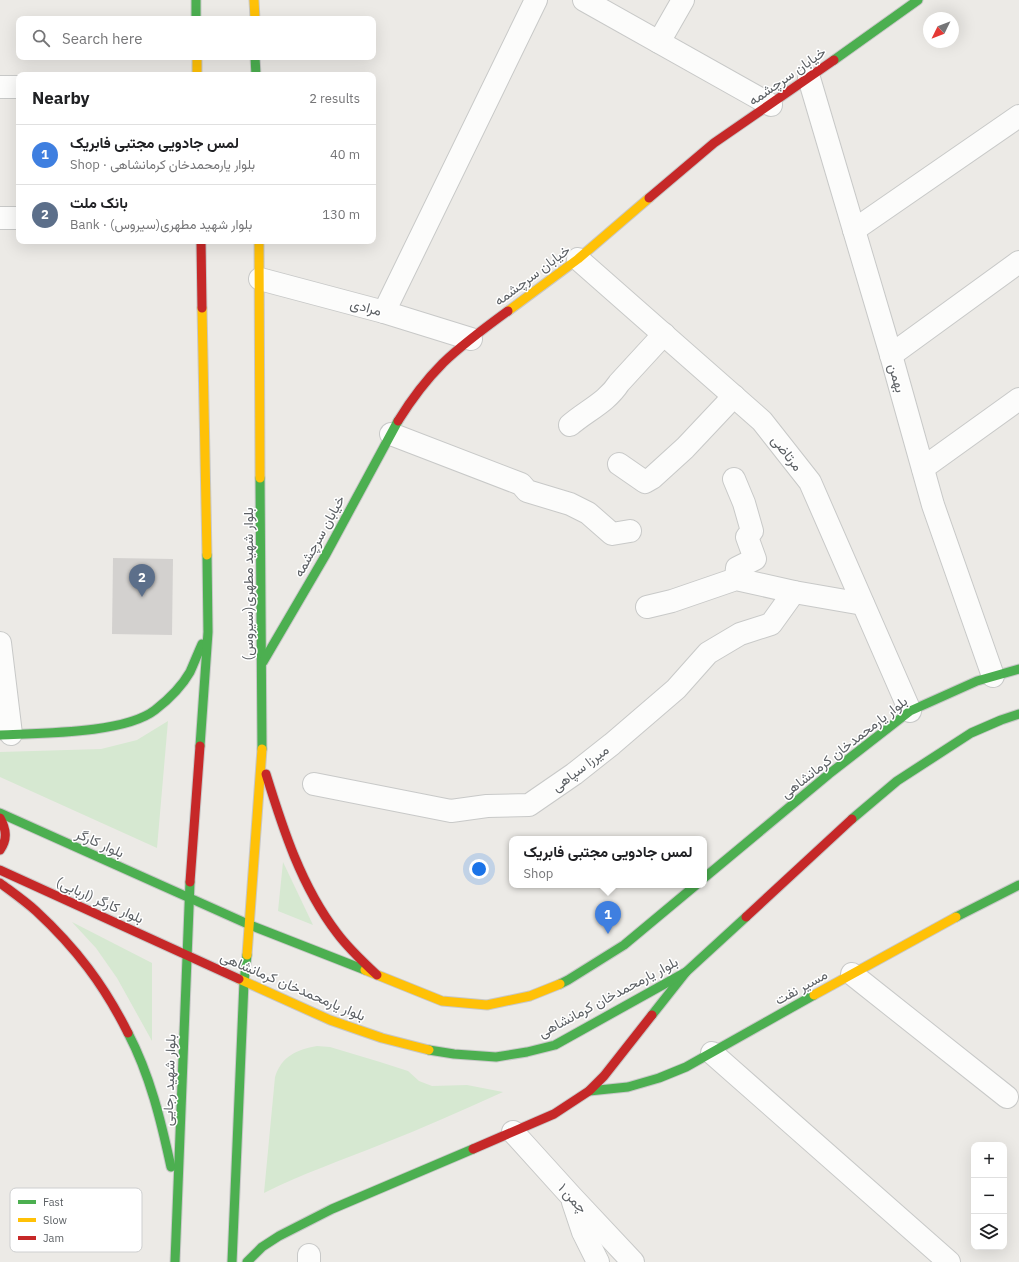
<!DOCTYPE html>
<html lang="en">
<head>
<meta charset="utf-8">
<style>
	body { margin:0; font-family:"IBM Plex Sans",Vazirmatn,sans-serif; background:#f2f2f2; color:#202124 }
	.controls { position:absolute; right:12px; bottom:12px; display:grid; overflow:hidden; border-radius:8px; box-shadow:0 4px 16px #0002 }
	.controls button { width:36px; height:36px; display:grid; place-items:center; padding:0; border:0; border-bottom:1px solid #e0e0e0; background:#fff; color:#202124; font:20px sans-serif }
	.compass { position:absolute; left:923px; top:12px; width:36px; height:36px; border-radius:50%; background:#fff; box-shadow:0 4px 16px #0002; rotate:227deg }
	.you { position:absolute; left:479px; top:869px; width:14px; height:14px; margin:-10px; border:3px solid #fff; border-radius:50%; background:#1a73e8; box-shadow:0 0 0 6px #1a73e833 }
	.badge { display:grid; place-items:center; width:26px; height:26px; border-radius:50%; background:#d93025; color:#fff; font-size:13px; font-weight:700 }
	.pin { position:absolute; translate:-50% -33px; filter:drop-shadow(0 1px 2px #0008) }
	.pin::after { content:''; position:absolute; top:21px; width:14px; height:12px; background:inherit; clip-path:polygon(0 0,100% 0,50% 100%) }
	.popup { position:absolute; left:509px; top:836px; width:198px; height:52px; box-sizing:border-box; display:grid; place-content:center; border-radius:8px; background:#fff; filter:drop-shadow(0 1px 3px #0005); font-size:13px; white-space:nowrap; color:#757577 }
	.popup b { font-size:15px; color:#202124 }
	.popup::after { content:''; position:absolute; left:50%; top:100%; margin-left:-8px; border:8px solid transparent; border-top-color:#fff }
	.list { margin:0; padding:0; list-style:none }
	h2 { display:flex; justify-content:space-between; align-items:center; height:52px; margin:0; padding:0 16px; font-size:17px }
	h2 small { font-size:13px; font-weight:400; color:#757577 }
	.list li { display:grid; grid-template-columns:26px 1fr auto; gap:12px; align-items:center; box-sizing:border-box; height:60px; padding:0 16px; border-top:1px solid #e0e0e0 }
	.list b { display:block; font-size:15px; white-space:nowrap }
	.list p { margin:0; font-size:13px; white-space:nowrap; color:#757577 }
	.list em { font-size:13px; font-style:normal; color:#757577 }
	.icon { flex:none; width:22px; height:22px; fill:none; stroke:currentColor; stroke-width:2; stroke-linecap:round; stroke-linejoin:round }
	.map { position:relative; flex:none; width:1019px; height:1262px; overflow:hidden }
	.search { position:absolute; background:#fff; box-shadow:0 4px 16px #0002; left:16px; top:16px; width:360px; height:44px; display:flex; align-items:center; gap:10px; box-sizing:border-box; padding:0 14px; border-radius:8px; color:#757577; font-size:15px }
	.panel { position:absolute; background:#fff; box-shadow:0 4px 16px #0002; left:16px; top:72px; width:360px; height:172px; border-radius:8px }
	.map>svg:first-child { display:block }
	.green { fill:#d6e8d1 }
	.building { fill:#d3d1cf }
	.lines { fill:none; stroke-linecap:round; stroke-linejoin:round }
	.street-casing { stroke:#c8c9c8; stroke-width:24 }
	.fast-casing { stroke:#c8c8c8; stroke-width:11 }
	.slow-casing { stroke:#c8c8c8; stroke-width:11 }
	.jam-casing { stroke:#c8c8c8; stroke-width:11 }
	.street { stroke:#fcfcfb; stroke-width:22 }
	.fast { stroke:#4caf50; stroke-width:9 }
	.slow { stroke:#ffc107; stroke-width:9 }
	.jam { stroke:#c62828; stroke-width:9 }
	.labels { text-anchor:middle; stroke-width:3; stroke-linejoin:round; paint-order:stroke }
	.street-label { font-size:14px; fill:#5c6064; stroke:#fff }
	.key { fill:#fff; stroke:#cecfd0; stroke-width:1 }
	.key-label { font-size:11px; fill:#5c6064 }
</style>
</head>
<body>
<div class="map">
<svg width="1019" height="1262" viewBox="0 0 1019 1262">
	<rect width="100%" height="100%" fill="#eceae6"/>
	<g class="green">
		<path d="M 168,721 L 157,848 L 0,777 L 0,752 L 101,749 L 137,740 Z"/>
		<path d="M 283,862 L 313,925 L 278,911 Z"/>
		<path d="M 72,922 L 152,963 L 152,1041 L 117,978 L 96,948 Z"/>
		<path d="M 317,1046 L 330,1047 L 380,1062 L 408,1071 L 419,1081 L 432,1086 L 467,1085 L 503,1092 C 463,1110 423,1128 382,1144 C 342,1160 302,1174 264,1193 L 275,1077 C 282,1056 296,1050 317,1046 Z"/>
	</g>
	<path class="building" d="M 113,558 L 173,559 L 172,635 L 112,634 Z"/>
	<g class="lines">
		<defs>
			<g id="street">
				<path d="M 584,0 L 771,105"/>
				<path d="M 659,42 L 683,0"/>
				<path d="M 809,78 L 891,355 L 933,505 L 993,676"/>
				<path d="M 0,87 L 19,87"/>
				<path d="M 0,218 L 19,218"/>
				<path d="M 854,230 L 1019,116"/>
				<path d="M 578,259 L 762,421 L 810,482 L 910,711"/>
				<path d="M 260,279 L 384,312 L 471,339"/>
				<path d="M 384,312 L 536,0"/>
				<path d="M 891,355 L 1019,262"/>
				<path d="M 570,425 C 586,411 607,402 619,383 L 664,334"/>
				<path d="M 391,434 L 521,484 L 527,491 L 570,504 L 588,513 L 612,534 L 630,531"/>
				<path d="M 619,464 L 645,482 L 652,478 L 685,448 L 734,396"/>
				<path d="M 923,468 L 1019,399"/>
				<path d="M 734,479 L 744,503 L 752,531 L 747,537 L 755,559 L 737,568 L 736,579"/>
				<path d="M 647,607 L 672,601 L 736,579 L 794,592 L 863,604"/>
				<path d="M 0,643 L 11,734"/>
				<path d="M 314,784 L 451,811 L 487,806 L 529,805 L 574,774 L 612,744 L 676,689 L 708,653 L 740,634 L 771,624 L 794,592"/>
				<path d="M 852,974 L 1007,1097"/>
				<path d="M 712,1053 L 949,1262"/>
				<path d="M 513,1132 L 571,1196 L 633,1262"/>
				<path d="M 573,1202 L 583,1232 L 598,1262"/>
				<path d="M 309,1255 L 309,1262"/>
			</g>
			<g id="fast">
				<path d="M 196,0 L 196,19"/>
				<path d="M 255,57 L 256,75"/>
				<path d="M 834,60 L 918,0"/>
				<path d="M 260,478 L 262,749"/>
				<path d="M 263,662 L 325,556 L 398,421"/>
				<path d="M 0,735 C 40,733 124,734 155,710 C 168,700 182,686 190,672 C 194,663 198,653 202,644"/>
				<path d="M 200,746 L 208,632 L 207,555"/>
				<path d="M 0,813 L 250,925 L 365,970"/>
				<path d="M 852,819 L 897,781 L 971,733 L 1001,720 L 1019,714"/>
				<path d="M 704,878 L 829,774 L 910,711 L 977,681 L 1019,669"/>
				<path d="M 956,917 L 1019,885"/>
				<path d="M 560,984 L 568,980 L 624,945 L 696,885"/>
				<path d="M 652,1015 L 686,972"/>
				<path d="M 128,1033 C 150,1075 161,1121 171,1167"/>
				<path d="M 429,1050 L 454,1054 L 496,1057 L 527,1052 L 555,1045 L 686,972 L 746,917"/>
				<path d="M 589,1091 L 628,1087 L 659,1078 L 686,1067 L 814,995"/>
				<path d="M 175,1262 L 190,882"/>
				<path d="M 232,1262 L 244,982 L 247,955"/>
				<path d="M 247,1262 L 262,1247 L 279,1236 L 332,1209 L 473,1149"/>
			</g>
			<g id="slow">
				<path d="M 254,0 L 255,19"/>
				<path d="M 197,57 L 197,75"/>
				<path d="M 259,241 L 260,478"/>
				<path d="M 202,308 L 207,555"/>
				<path d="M 508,311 L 578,259 L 649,198"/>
				<path d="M 247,955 L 262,749"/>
				<path d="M 365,970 L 442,1001 L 487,1005 L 530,996 L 560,984"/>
				<path d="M 239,979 L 330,1020 L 382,1038 L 429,1050"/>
				<path d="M 814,995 L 956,917"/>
			</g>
			<g id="jam">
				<path d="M 649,198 L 714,143 L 834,60"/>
				<path d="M 201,241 L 202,308"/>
				<path d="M 398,421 C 411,400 426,380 443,363 C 463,344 486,327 508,311"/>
				<path d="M 266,774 C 283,829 301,886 337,933 C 348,948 363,962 377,975"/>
				<path d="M 0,818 C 6,829 8,839 0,850"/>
				<path d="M 0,870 L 239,979"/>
				<path d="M 190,882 L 200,746"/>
				<path d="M 0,883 C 12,892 25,901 36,911 C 76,948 104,985 128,1033"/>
				<path d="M 746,917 L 852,819"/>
				<path d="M 473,1149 L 554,1114 L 589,1091 L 604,1076 L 652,1015"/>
			</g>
		</defs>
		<use href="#street" class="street-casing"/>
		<use href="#fast" class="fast-casing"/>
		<use href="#slow" class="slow-casing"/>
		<use href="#jam" class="jam-casing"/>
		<use href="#street" class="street"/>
		<use href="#fast" class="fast"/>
		<use href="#slow" class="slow"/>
		<use href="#jam" class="jam"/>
	</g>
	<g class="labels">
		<g class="street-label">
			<text transform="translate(787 76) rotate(-35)" y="5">خیابان سرچشمه</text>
			<text transform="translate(532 275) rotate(-37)" y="5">خیابان سرچشمه</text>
			<text transform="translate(366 307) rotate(15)" y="5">مرادی</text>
			<text transform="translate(897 378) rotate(74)" y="5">بهمن</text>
			<text transform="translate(787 453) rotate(52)" y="5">مرتاضی</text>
			<text transform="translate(319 536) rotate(-61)" y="5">خیابان سرچشمه</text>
			<text transform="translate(248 584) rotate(-90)" y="5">بلوار شهید مطهری(سیروس)</text>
			<text transform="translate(844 747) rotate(-38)" y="5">بلوار یارمحمدخان کرمانشاهی</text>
			<text transform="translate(580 768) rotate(-37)" y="5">میرزا سپاهی</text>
			<text transform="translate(100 843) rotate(24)" y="5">بلوار کارگر</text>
			<text transform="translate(100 900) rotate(24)" y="5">بلوار کارگر (اربابی)</text>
			<text transform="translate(293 986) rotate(23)" y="5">بلوار یارمحمدخان کرمانشاهی</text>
			<text transform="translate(801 987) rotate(-29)" y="5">مسیر نفت</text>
			<text transform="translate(608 997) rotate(-28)" y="5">بلوار یارمحمدخان کرمانشاهی</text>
			<text transform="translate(169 1080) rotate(-88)" y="5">بلوار شهید رجایی</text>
			<text transform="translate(573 1198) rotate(47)" y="5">چمن ۱</text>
		</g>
	</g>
	<rect x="10" y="1188" width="132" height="64" rx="6" class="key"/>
	<rect x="18" y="1200" width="18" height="4" fill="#4caf50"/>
	<rect x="18" y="1218" width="18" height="4" fill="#ffc107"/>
	<rect x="18" y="1236" width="18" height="4" fill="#c62828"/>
	<g class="key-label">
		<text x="43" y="1206">Fast</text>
		<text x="43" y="1224">Slow</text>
		<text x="43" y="1242">Jam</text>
	</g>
</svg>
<div class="controls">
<button>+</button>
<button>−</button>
<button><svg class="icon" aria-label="layers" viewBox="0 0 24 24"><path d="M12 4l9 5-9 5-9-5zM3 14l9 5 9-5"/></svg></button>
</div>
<svg class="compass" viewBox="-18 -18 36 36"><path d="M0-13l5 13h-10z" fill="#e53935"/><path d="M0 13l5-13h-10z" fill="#757577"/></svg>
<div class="you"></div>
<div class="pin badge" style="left:608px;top:934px;background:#3f7fe0">1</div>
<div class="popup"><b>لمس جادویی مجتبی فابریک</b>Shop</div>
<div class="pin badge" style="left:142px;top:597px;background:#5c6f8a">2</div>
<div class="search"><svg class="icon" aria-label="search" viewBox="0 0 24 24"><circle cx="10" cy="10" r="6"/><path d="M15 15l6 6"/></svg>Search here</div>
<section class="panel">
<h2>Nearby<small>2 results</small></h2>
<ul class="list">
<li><span class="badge" style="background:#3f7fe0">1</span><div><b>لمس جادویی مجتبی فابریک</b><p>Shop · بلوار یارمحمدخان کرمانشاهی</p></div><em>40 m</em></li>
<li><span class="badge" style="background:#5c6f8a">2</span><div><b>بانک ملت</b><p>Bank · بلوار شهید مطهری(سیروس)</p></div><em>130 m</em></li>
</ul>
</section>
</div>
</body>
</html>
